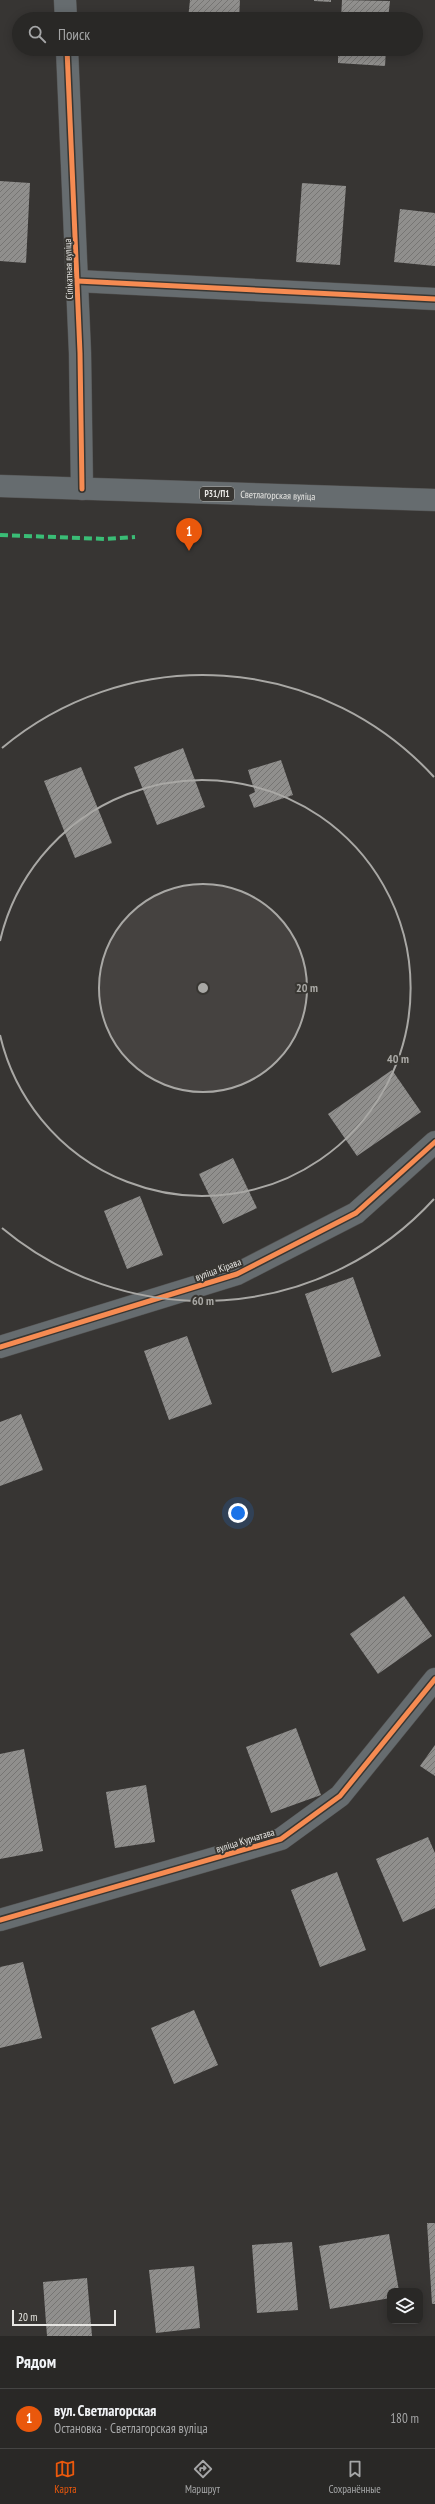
<!DOCTYPE html>
<html lang="ru">
<head>
<meta charset="utf-8">
<style>
	body { margin:0; font-family:"PT Sans Narrow",sans-serif; background:#353432; color:#f1f3f6 }
	.controls { position:absolute; right:12px; bottom:12px; display:grid; overflow:hidden; border-radius:8px; box-shadow:0 2px 10px #0003 }
	.controls button { width:36px; height:36px; display:grid; place-items:center; padding:0; border:0; border-bottom:1px solid #454443; background:#292826; color:#f1f3f6; font:20px sans-serif }
	.scale { position:absolute; left:12px; bottom:10px; width:104px; box-sizing:border-box; padding-left:4px; border:2px solid #e7e6e3; border-top:0; font-size:11px; line-height:14px; white-space:nowrap; color:#e7e6e3; -webkit-text-stroke:3px #383632; paint-order:stroke }
	.you { position:absolute; left:238px; top:1513px; width:14px; height:14px; margin:-10px; border:3px solid #fff; border-radius:50%; background:#1a73e8; box-shadow:0 0 0 6px #1a73e833 }
	.badge { display:grid; place-items:center; width:26px; height:26px; border-radius:50%; background:#ea580c; color:#fff; font-size:13px; font-weight:700 }
	.pin { position:absolute; translate:-50% -33px; filter:drop-shadow(0 1px 2px #0008) }
	.pin::after { content:''; position:absolute; top:21px; width:14px; height:12px; background:inherit; clip-path:polygon(0 0,100% 0,50% 100%) }
	.list { margin:0; padding:0; list-style:none }
	h2 { display:flex; justify-content:space-between; align-items:center; height:52px; margin:0; padding:0 16px; font-size:17px }
	h2 small { font-size:13px; font-weight:400; color:#a5a6a7 }
	.list li { display:grid; grid-template-columns:26px 1fr auto; gap:12px; align-items:center; box-sizing:border-box; height:60px; padding:0 16px; border-top:1px solid #454443 }
	.list b { display:block; font-size:15px; white-space:nowrap }
	.list p { margin:0; font-size:13px; white-space:nowrap; color:#a5a6a7 }
	.list em { font-size:13px; font-style:normal; color:#a5a6a7 }
	.icon { flex:none; width:22px; height:22px; fill:none; stroke:currentColor; stroke-width:2; stroke-linecap:round; stroke-linejoin:round }
	.map { position:relative; flex:none; width:435px; height:2336px; overflow:hidden }
	.search { position:absolute; background:#292826; box-shadow:0 2px 10px #0003; left:12px; right:12px; top:12px; height:44px; display:flex; align-items:center; gap:10px; box-sizing:border-box; padding:0 14px; border-radius:22px; color:#a5a6a7; font-size:15px }
	.sheet { height:112px; background:#292826 }
	nav { display:flex; justify-content:space-around; align-items:center; box-sizing:border-box; height:56px; border-top:1px solid #454443; background:#292826; font-size:11px; color:#a5a6a7 }
	nav a { display:grid; justify-items:center; gap:2px }
	nav .on { color:#ea580c }
	.map>svg:first-child { display:block }
	.building { fill:url(#building-hatch) }
	.lines { fill:none; stroke-linecap:round; stroke-linejoin:round }
	.street-casing { stroke:#525150; stroke-width:23 }
	.primary-casing { stroke:#525150; stroke-width:23 }
	.street { stroke:#666c6f; stroke-width:22 }
	.primary { stroke:#666c6f; stroke-width:22 }
	.quiet { stroke:#3abd76; stroke-width:4; stroke-dasharray:8 4; stroke-linecap:butt }
	.cycleway-casing { stroke:#383632; stroke-width:8 }
	.cycleway { stroke:#f68b52; stroke-width:5 }
	.ring { fill:none; stroke:#a9a8a5; stroke-width:2 }
	.labels { text-anchor:middle; stroke-width:4; stroke-linejoin:round; paint-order:stroke }
	.shield { fill:#383632; stroke:#b2b1ae; stroke-width:1 }
	.shield-label { font-size:9px; font-weight:bold; fill:#e7e6e3 }
	.street-label { font-size:10px; fill:#e7e6e3; stroke:#383632 }
	.centre { fill:#a9a8a5; stroke:#383632; stroke-width:2 }
	.ring-label { font-size:12px; text-anchor:middle; font-weight:bold; fill:#a9a8a5; stroke:#383632; stroke-width:4; stroke-linejoin:round; paint-order:stroke }
</style>
</head>
<body>
<div class="map">
<svg width="435" height="2336" viewBox="0 0 435 2336">
	<defs>
		<pattern id="building-hatch" width="6" height="6" patternUnits="userSpaceOnUse"><rect width="6" height="6" fill="#908f8d"/><path d="M-1 1l2-2M0 6l6-6M5 7l2-2" fill="none" stroke="#767573"/></pattern>
	</defs>
	<rect width="100%" height="100%" fill="#373533"/>
	<g class="building">
		<path d="M 190,0 L 240,0 L 239,19 L 188,19 Z"/>
		<path d="M 314,0 L 331,0 L 331,2 L 314,1 Z"/>
		<path d="M 342,0 L 390,1 L 388,19 L 341,19 Z"/>
		<path d="M 338,49 L 386,49 L 385,66 L 338,63 Z"/>
		<path d="M 0,181 L 30,183 L 26,263 L 0,261 Z"/>
		<path d="M 302,183 L 346,186 L 340,265 L 296,262 Z"/>
		<path d="M 400,209 L 435,213 L 435,266 L 394,262 Z"/>
		<path d="M 183,748 L 205,807 L 157,825 L 134,767 Z"/>
		<path d="M 281,760 L 293,795 L 254,808 L 249,795 L 255,792 L 248,770 Z"/>
		<path d="M 81,767 L 112,843 L 75,858 L 44,781 Z"/>
		<path d="M 392,1070 L 421,1112 L 357,1156 L 328,1114 Z"/>
		<path d="M 233,1158 L 257,1208 L 223,1224 L 199,1174 Z"/>
		<path d="M 140,1196 L 163,1255 L 127,1269 L 104,1211 Z"/>
		<path d="M 353,1277 L 381,1356 L 332,1373 L 305,1294 Z"/>
		<path d="M 187,1336 L 212,1404 L 169,1420 L 144,1351 Z"/>
		<path d="M 21,1414 L 43,1470 L 0,1486 L 0,1422 Z"/>
		<path d="M 404,1596 L 432,1636 L 378,1674 L 350,1634 Z"/>
		<path d="M 296,1728 L 321,1795 L 271,1813 L 246,1747 Z"/>
		<path d="M 435,1745 L 435,1776 L 420,1766 Z"/>
		<path d="M 24,1749 L 43,1851 L 0,1859 L 0,1754 Z"/>
		<path d="M 146,1785 L 155,1842 L 115,1848 L 106,1792 Z"/>
		<path d="M 428,1837 L 435,1853 L 435,1908 L 403,1922 L 376,1859 Z"/>
		<path d="M 337,1872 L 366,1950 L 320,1967 L 291,1890 Z"/>
		<path d="M 23,1962 L 42,2038 L 0,2048 L 0,1967 Z"/>
		<path d="M 194,2010 L 218,2065 L 174,2084 L 151,2028 Z"/>
		<path d="M 427,2223 L 435,2223 L 435,2304 L 432,2304 Z"/>
		<path d="M 389,2234 L 399,2291 L 390,2291 L 390,2298 L 330,2309 L 319,2246 Z"/>
		<path d="M 292,2242 L 298,2310 L 257,2313 L 252,2245 Z"/>
		<path d="M 194,2266 L 200,2328 L 156,2333 L 149,2270 Z"/>
		<path d="M 87,2278 L 92,2336 L 47,2336 L 43,2282 Z"/>
	</g>
	<g class="lines">
		<defs>
			<g id="street">
				<path d="M 65,0 L 66,19"/>
				<path d="M 67,49 L 80,353 L 82,489"/>
				<path d="M 77,281 L 435,299"/>
				<path d="M 0,1347 L 237,1274 L 356,1213 L 435,1142"/>
				<path d="M 0,1920 L 281,1839 L 340,1796 L 435,1679"/>
			</g>
			<g id="primary">
				<path id="s1" d="M 0,486 L 435,500"/>
			</g>
		</defs>
		<use href="#street" class="street-casing"/>
		<use href="#primary" class="primary-casing"/>
		<use href="#street" class="street"/>
		<use href="#primary" class="primary"/>
		<path class="quiet" d="M 0,535 L 106,539 L 135,537"/>
		<defs>
			<g id="cycleway">
				<path d="M 67,49 L 80,353 L 82,489"/>
				<path d="M 77,281 L 435,299"/>
				<path d="M 0,1347 L 237,1274 L 356,1213 L 435,1142"/>
				<path d="M 0,1920 L 281,1839 L 340,1796 L 435,1679"/>
			</g>
		</defs>
		<use href="#cycleway" class="cycleway-casing"/>
		<use href="#cycleway" class="cycleway"/>
	</g>
	<circle cx="203" cy="988" r="104" fill="#a9a8a5" fill-opacity=".12"/>
	<g class="ring">
		<circle cx="203" cy="988" r="104"/>
		<path d="M0 941A208 208 0 1 1 0 1035"/>
		<path d="M434 1199A313 313 0 0 1 2 1228M2 748A313 313 0 0 1 434 777"/>
	</g>
	<g class="labels">
		<rect class="shield" x="200" y="487" width="34" height="14" rx="3"/>
		<g class="shield-label">
			<text x="217" y="497">Р31/П1</text>
		</g>
		<g class="street-label">
			<text transform="translate(68 269) rotate(-92)" y="4">Сілікатная вуліца</text>
			<text dy="4" stroke="none"><textPath href="#s1" startOffset="278">Светлагорская вуліца</textPath></text>
			<text transform="translate(218 1269) rotate(-20)" y="4">вуліца Кірава</text>
			<text transform="translate(245 1840) rotate(-17)" y="4">вуліца Курчатава</text>
		</g>
	</g>
	<circle cx="203" cy="988" r="6" class="centre"/>
	<g class="ring-label">
		<text x="307" y="992">20 m</text>
		<text x="398" y="1063">40 m</text>
		<text x="203" y="1305">60 m</text>
	</g>
</svg>
<div class="controls">
<button><svg class="icon" aria-label="layers" viewBox="0 0 24 24"><path d="M12 4l9 5-9 5-9-5zM3 14l9 5 9-5"/></svg></button>
</div>
<div class="scale">20 m</div>
<div class="you"></div>
<div class="pin badge" style="left:189px;top:551px">1</div>
<div class="search"><svg class="icon" aria-label="search" viewBox="0 0 24 24"><circle cx="10" cy="10" r="6"/><path d="M15 15l6 6"/></svg>Поиск</div>
</div>
<section class="sheet">
<h2>Рядом<small></small></h2>
<ul class="list">
<li><span class="badge">1</span><div><b>вул. Светлагорская</b><p>Остановка · Светлагорская вуліца</p></div><em>180 m</em></li>
</ul>
</section>
<nav>
<a class="on"><svg class="icon" aria-label="map" viewBox="0 0 24 24"><path d="M3 6l6-2 6 2 6-2v14l-6 2-6-2-6 2zM9 4v14M15 6v14"/></svg>Карта</a>
<a><svg class="icon" aria-label="directions" viewBox="0 0 24 24"><path d="M12 3l9 9-9 9-9-9zM9 14v-3h6M13 9l2 2-2 2"/></svg>Маршрут</a>
<a><svg class="icon" aria-label="saved" viewBox="0 0 24 24"><path d="M7 4h10v16l-5-4-5 4z"/></svg>Сохранённые</a>
</nav>
</body>
</html>
